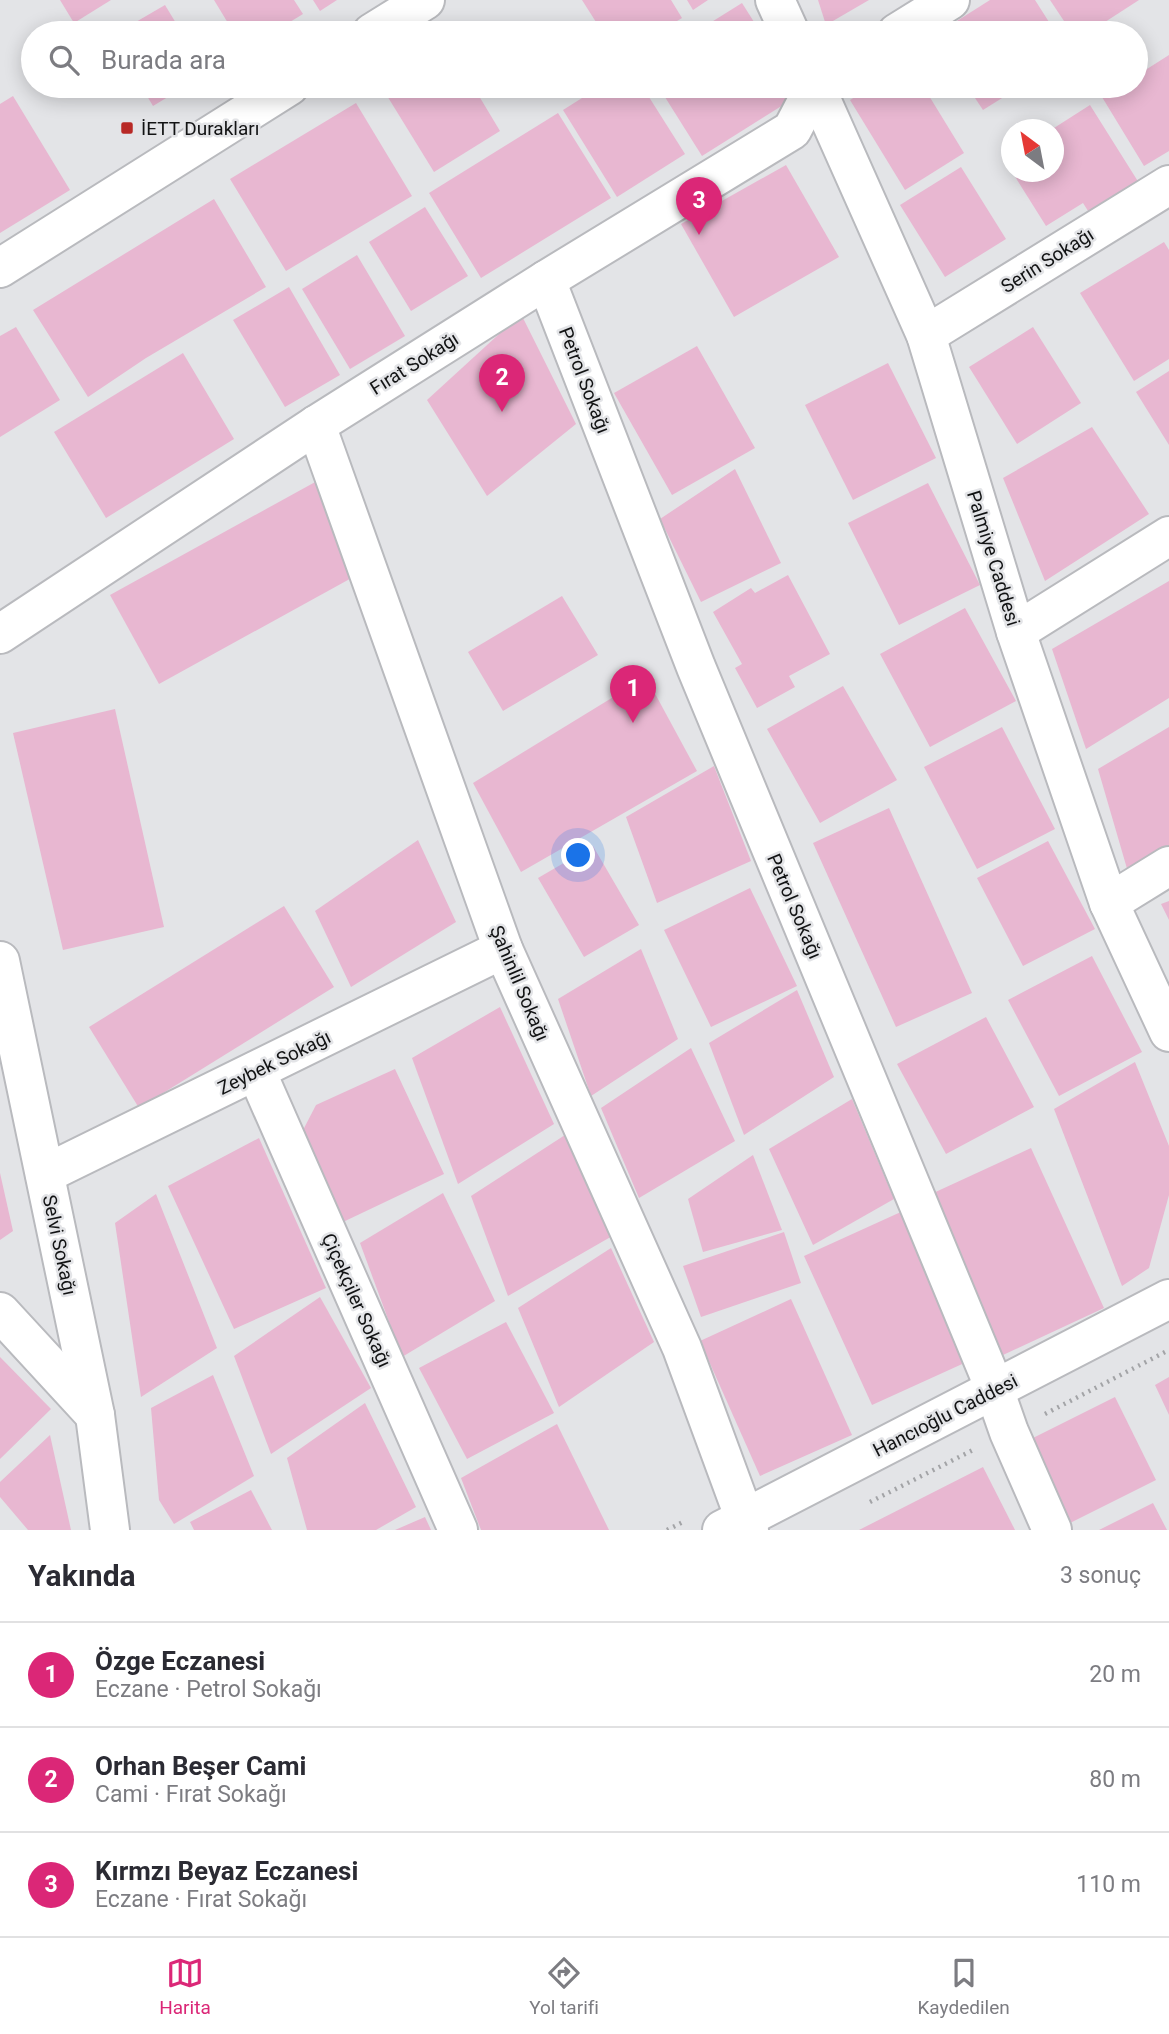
<!DOCTYPE html>
<html lang="tr">
<head>
<meta charset="utf-8">
<style>
	body { margin:0; font-family:Roboto,sans-serif; background:#f7f7f7; color:#2b2b33 }
	.compass { position:absolute; left:1001px; top:119px; width:63px; height:63px; border-radius:50%; background:#fff; box-shadow:0 4px 18px #0003; rotate:328deg }
	.you { position:absolute; left:579px; top:856px; width:24px; height:24px; margin:-18px; border:5px solid #fff; border-radius:50%; background:#1a73e8; box-shadow:0 0 0 10px #1a73e833 }
	.badge { display:grid; place-items:center; width:46px; height:46px; border-radius:50%; background:#db2777; color:#fff; font-size:23px; font-weight:700 }
	.pin { position:absolute; translate:-50% -58px; filter:drop-shadow(0 2px 4px #0008) }
	.pin::after { content:''; position:absolute; top:37px; width:24px; height:21px; background:inherit; clip-path:polygon(0 0,100% 0,50% 100%) }
	.list { margin:0; padding:0; list-style:none }
	h2 { display:flex; justify-content:space-between; align-items:center; height:91px; margin:0; padding:0 28px; font-size:30px }
	h2 small { font-size:23px; font-weight:400; color:#7c7c81 }
	.list li { display:grid; grid-template-columns:46px 1fr auto; gap:21px; align-items:center; box-sizing:border-box; height:105px; padding:0 28px; border-top:2px solid #e1e1e2 }
	.list b { display:block; font-size:26px; white-space:nowrap }
	.list p { margin:0; font-size:23px; white-space:nowrap; color:#7c7c81 }
	.list em { font-size:23px; font-style:normal; color:#7c7c81 }
	.icon { flex:none; width:38px; height:38px; fill:none; stroke:currentColor; stroke-width:2; stroke-linecap:round; stroke-linejoin:round }
	.map { position:relative; flex:none; width:1169px; height:1530px; overflow:hidden }
	.search { position:absolute; background:#fff; box-shadow:0 4px 18px #0003; left:21px; right:21px; top:21px; height:77px; display:flex; align-items:center; gap:18px; box-sizing:border-box; padding:0 24px; border-radius:38px; color:#7c7c81; font-size:26px }
	.sheet { height:406px; background:#fff }
	nav { display:flex; justify-content:space-around; align-items:center; box-sizing:border-box; height:98px; border-top:2px solid #e1e1e2; background:#fff; font-size:19px; color:#7c7c81 }
	nav a { display:grid; justify-items:center; gap:4px }
	nav .on { color:#db2777 }
	.map>svg:first-child { display:block }
	.building { fill:#e8b7d1 }
	.lines { fill:none; stroke-linecap:round; stroke-linejoin:round }
	.minor-casing { stroke:#b9babe; stroke-width:42 }
	.tertiary-casing { stroke:#b9babe; stroke-width:42 }
	.path { stroke:#a3a4a7; stroke-width:4.5; stroke-dasharray:2 5; stroke-linecap:butt }
	.minor { stroke:#fff; stroke-width:38 }
	.tertiary { stroke:#fff; stroke-width:38 }
	.poi-dot { fill:#b82926; stroke:#e3e4e7; stroke-width:2.5 }
	.labels { text-anchor:middle; stroke-width:5; stroke-linejoin:round; paint-order:stroke }
	.poi-label { font-size:19px; fill:#121314; stroke:#e3e4e7; text-anchor:start }
	.street-label { font-size:19px; fill:#121314; stroke:#e3e4e7 }
</style>
</head>
<body>
<div class="map">
<svg width="1169" height="1530" viewBox="0 0 1169 1530">
	<rect width="100%" height="100%" fill="#e3e4e7"/>
	<g class="building">
		<path d="M 60,0 L 111,0 L 74,23 Z"/>
		<path d="M 214,0 L 294,0 L 303,14 L 272,33 L 234,33 Z"/>
		<path d="M 313,0 L 337,0 L 320,11 Z"/>
		<path d="M 582,0 L 671,0 L 682,18 L 657,33 L 603,33 Z"/>
		<path d="M 687,0 L 708,0 L 693,10 Z"/>
		<path d="M 818,0 L 869,0 L 826,25 Z"/>
		<path d="M 990,0 L 1035,0 L 1056,33 L 938,33 Z"/>
		<path d="M 1050,0 L 1139,0 L 1088,33 L 1072,33 Z"/>
		<path d="M 742,3 L 761,33 L 694,33 Z"/>
		<path d="M 165,5 L 182,33 L 117,33 Z"/>
		<path d="M 1169,55 L 1169,151 L 1144,166 L 1102,97 L 1120,86 L 1136,86 L 1136,76 Z"/>
		<path d="M 141,86 L 186,86 L 153,106 Z"/>
		<path d="M 381,86 L 473,86 L 500,131 L 434,172 Z"/>
		<path d="M 601,86 L 642,86 L 685,154 L 617,197 L 563,110 Z"/>
		<path d="M 658,86 L 793,86 L 799,95 L 702,156 Z"/>
		<path d="M 873,86 L 923,86 L 964,153 L 905,190 L 850,100 Z"/>
		<path d="M 967,86 L 1021,86 L 983,110 Z"/>
		<path d="M 13,96 L 70,190 L 0,233 L 0,104 Z"/>
		<path d="M 356,103 L 412,196 L 286,271 L 230,179 Z"/>
		<path d="M 1090,105 L 1139,183 L 1090,214 L 1083,203 L 1046,226 L 1004,159 L 1012,155 L 1012,172 L 1054,172 L 1054,128 Z"/>
		<path d="M 558,113 L 611,198 L 481,278 L 429,193 Z"/>
		<path d="M 786,165 L 839,257 L 734,317 L 681,224 Z"/>
		<path d="M 961,167 L 1006,239 L 945,277 L 900,205 Z"/>
		<path d="M 214,199 L 266,287 L 146,358 L 88,397 L 33,310 Z"/>
		<path d="M 425,207 L 468,276 L 411,311 L 369,242 Z"/>
		<path d="M 1164,242 L 1169,250 L 1169,359 L 1134,381 L 1080,293 Z"/>
		<path d="M 357,255 L 405,336 L 350,369 L 302,289 Z"/>
		<path d="M 289,287 L 340,375 L 285,407 L 233,320 Z"/>
		<path d="M 521,314 L 576,424 L 487,496 L 427,400 Z"/>
		<path d="M 16,327 L 60,400 L 0,437 L 0,336 Z"/>
		<path d="M 1033,327 L 1081,403 L 1017,444 L 969,367 Z"/>
		<path d="M 697,346 L 755,448 L 672,495 L 614,393 Z"/>
		<path d="M 183,353 L 234,439 L 106,518 L 54,432 Z"/>
		<path d="M 888,363 L 936,458 L 853,500 L 805,405 Z"/>
		<path d="M 1169,371 L 1169,445 L 1136,392 Z"/>
		<path d="M 1092,427 L 1149,514 L 1045,581 L 1003,478 Z"/>
		<path d="M 735,469 L 781,563 L 701,602 L 660,519 Z"/>
		<path d="M 317,481 L 366,570 L 159,684 L 110,595 Z"/>
		<path d="M 928,483 L 980,585 L 899,625 L 848,523 Z"/>
		<path d="M 788,575 L 830,654 L 789,676 L 795,687 L 757,708 L 735,668 L 742,664 L 713,612 L 751,588 L 755,593 Z"/>
		<path d="M 1169,581 L 1169,698 L 1086,749 L 1052,649 Z"/>
		<path d="M 562,596 L 598,655 L 503,711 L 468,652 Z"/>
		<path d="M 965,608 L 1016,701 L 930,747 L 880,654 Z"/>
		<path d="M 646,677 L 697,771 L 521,872 L 473,783 Z"/>
		<path d="M 843,686 L 897,780 L 820,823 L 767,729 Z"/>
		<path d="M 115,709 L 164,927 L 63,950 L 13,733 Z"/>
		<path d="M 1002,727 L 1055,829 L 977,869 L 924,767 Z"/>
		<path d="M 1169,727 L 1169,846 L 1128,872 L 1098,769 Z"/>
		<path d="M 714,766 L 751,861 L 657,903 L 626,817 Z"/>
		<path d="M 889,808 L 972,993 L 896,1027 L 813,843 Z"/>
		<path d="M 418,840 L 456,922 L 351,987 L 315,911 Z"/>
		<path d="M 1048,841 L 1095,929 L 1023,966 L 977,878 Z"/>
		<path d="M 593,846 L 639,925 L 584,957 L 538,878 Z"/>
		<path d="M 750,888 L 797,986 L 711,1027 L 664,930 Z"/>
		<path d="M 1169,901 L 1169,920 L 1161,904 Z"/>
		<path d="M 284,906 L 334,987 L 139,1108 L 89,1027 Z"/>
		<path d="M 641,949 L 678,1039 L 591,1096 L 558,999 Z"/>
		<path d="M 1092,956 L 1142,1052 L 1059,1096 L 1008,1000 Z"/>
		<path d="M 797,990 L 834,1077 L 744,1135 L 709,1043 Z"/>
		<path d="M 500,1007 L 554,1124 L 458,1184 L 412,1058 Z"/>
		<path d="M 986,1017 L 1034,1107 L 946,1154 L 897,1064 Z"/>
		<path d="M 691,1048 L 735,1141 L 639,1198 L 601,1108 Z"/>
		<path d="M 1135,1062 L 1169,1146 L 1169,1195 L 1149,1268 L 1122,1286 L 1054,1109 Z"/>
		<path d="M 395,1069 L 444,1174 L 343,1222 L 301,1134 L 316,1105 Z"/>
		<path d="M 852,1099 L 894,1199 L 813,1245 L 769,1149 Z"/>
		<path d="M 565,1135 L 614,1235 L 508,1296 L 471,1196 Z"/>
		<path d="M 259,1138 L 326,1288 L 234,1329 L 168,1186 Z"/>
		<path d="M 1031,1148 L 1104,1308 L 1003,1355 L 929,1195 Z"/>
		<path d="M 753,1155 L 782,1230 L 703,1252 L 688,1199 Z"/>
		<path d="M 0,1173 L 13,1231 L 0,1240 Z"/>
		<path d="M 443,1193 L 495,1301 L 402,1357 L 360,1243 Z"/>
		<path d="M 156,1194 L 217,1348 L 141,1397 L 115,1223 Z"/>
		<path d="M 903,1211 L 971,1360 L 872,1405 L 804,1256 Z"/>
		<path d="M 784,1232 L 801,1283 L 701,1317 L 683,1266 Z"/>
		<path d="M 611,1248 L 654,1342 L 559,1407 L 518,1308 Z"/>
		<path d="M 320,1297 L 371,1388 L 271,1454 L 234,1356 Z"/>
		<path d="M 791,1299 L 852,1435 L 760,1476 L 700,1341 Z"/>
		<path d="M 506,1322 L 554,1413 L 467,1459 L 419,1368 Z"/>
		<path d="M 0,1357 L 51,1409 L 0,1459 Z"/>
		<path d="M 213,1375 L 254,1476 L 174,1524 L 159,1500 L 151,1408 Z"/>
		<path d="M 1169,1377 L 1169,1415 L 1155,1385 Z"/>
		<path d="M 1115,1397 L 1156,1480 L 1062,1527 L 1021,1444 Z"/>
		<path d="M 365,1403 L 416,1507 L 376,1530 L 307,1530 L 287,1458 Z"/>
		<path d="M 557,1424 L 609,1530 L 481,1530 L 461,1478 Z"/>
		<path d="M 50,1435 L 71,1530 L 28,1530 L 0,1497 L 0,1482 Z"/>
		<path d="M 983,1467 L 1015,1530 L 859,1530 Z"/>
		<path d="M 251,1490 L 272,1530 L 194,1530 L 190,1522 Z"/>
		<path d="M 1153,1503 L 1167,1530 L 1099,1530 Z"/>
		<path d="M 425,1517 L 431,1530 L 395,1530 Z"/>
	</g>
	<g class="lines">
		<defs>
			<g id="minor">
				<path d="M 775,0 L 790,33"/>
				<path d="M 897,33 L 950,0"/>
				<path d="M 815,86 L 926,335 L 1016,632 L 1109,903 L 1169,1032"/>
				<path d="M 546,280 L 696,667 L 988,1372 L 1009,1432 L 1052,1530"/>
				<path d="M 926,335 L 1169,185"/>
				<path d="M 316,425 L 503,949 L 682,1348 L 749,1530"/>
				<path d="M 1016,632 L 1169,536"/>
				<path d="M 0,634 L 316,425 L 546,280 L 792,130 L 815,86"/>
				<path d="M 1109,903 L 1169,866"/>
				<path d="M 0,961 L 95,1415 L 110,1530"/>
				<path d="M 256,1071 L 458,1530"/>
				<path d="M 45,1174 L 503,949"/>
				<path d="M 0,1312 L 95,1415"/>
			</g>
			<g id="tertiary">
				<path d="M 372,33 L 425,0"/>
				<path d="M 0,268 L 289,86"/>
				<path d="M 722,1530 L 1169,1299"/>
			</g>
		</defs>
		<use href="#minor" class="minor-casing"/>
		<use href="#tertiary" class="tertiary-casing"/>
		<g class="path">
			<path d="M 1045,1414 L 1169,1350"/>
			<path d="M 870,1502 L 975,1449"/>
			<path d="M 667,1530 L 685,1521"/>
		</g>
		<use href="#minor" class="minor"/>
		<use href="#tertiary" class="tertiary"/>
	</g>
	<rect class="poi-dot" x="120" y="121" width="14" height="14" rx="3.5"/>
	<g class="labels">
		<g class="poi-label">
			<text x="141" y="135">İETT Durakları</text>
		</g>
		<g class="street-label">
			<text transform="translate(1047 260) rotate(-32)" y="7">Serin Sokağı</text>
			<text transform="translate(414 363) rotate(-32)" y="7">Fırat Sokağı</text>
			<text transform="translate(585 380) rotate(69)" y="7">Petrol Sokağı</text>
			<text transform="translate(994 558) rotate(73)" y="7">Palmiye Caddesi</text>
			<text transform="translate(795 906) rotate(67)" y="7">Petrol Sokağı</text>
			<text transform="translate(520 983) rotate(67)" y="7">Şahinlil Sokağı</text>
			<text transform="translate(274 1062) rotate(-26)" y="7">Zeybek Sokağı</text>
			<text transform="translate(60 1245) rotate(78)" y="7">Selvi Sokağı</text>
			<text transform="translate(357 1300) rotate(66)" y="7">Çiçekçiler Sokağı</text>
			<text transform="translate(945 1415) rotate(-27)" y="7">Hancıoğlu Caddesi</text>
		</g>
	</g>
</svg>
<svg class="compass" viewBox="-18 -18 36 36"><path d="M0-13l5 13h-10z" fill="#e53935"/><path d="M0 13l5-13h-10z" fill="#7c7c81"/></svg>
<div class="you"></div>
<div class="pin badge" style="left:633px;top:723px">1</div>
<div class="pin badge" style="left:502px;top:412px">2</div>
<div class="pin badge" style="left:699px;top:235px">3</div>
<div class="search"><svg class="icon" aria-label="search" viewBox="0 0 24 24"><circle cx="10" cy="10" r="6"/><path d="M15 15l6 6"/></svg>Burada ara</div>
</div>
<section class="sheet">
<h2>Yakında<small>3 sonuç</small></h2>
<ul class="list">
<li><span class="badge">1</span><div><b>Özge Eczanesi</b><p>Eczane · Petrol Sokağı</p></div><em>20 m</em></li>
<li><span class="badge">2</span><div><b>Orhan Beşer Cami</b><p>Cami · Fırat Sokağı</p></div><em>80 m</em></li>
<li><span class="badge">3</span><div><b>Kırmzı Beyaz Eczanesi</b><p>Eczane · Fırat Sokağı</p></div><em>110 m</em></li>
</ul>
</section>
<nav>
<a class="on"><svg class="icon" aria-label="map" viewBox="0 0 24 24"><path d="M3 6l6-2 6 2 6-2v14l-6 2-6-2-6 2zM9 4v14M15 6v14"/></svg>Harita</a>
<a><svg class="icon" aria-label="directions" viewBox="0 0 24 24"><path d="M12 3l9 9-9 9-9-9zM9 14v-3h6M13 9l2 2-2 2"/></svg>Yol tarifi</a>
<a><svg class="icon" aria-label="saved" viewBox="0 0 24 24"><path d="M7 4h10v16l-5-4-5 4z"/></svg>Kaydedilen</a>
</nav>
</body>
</html>
